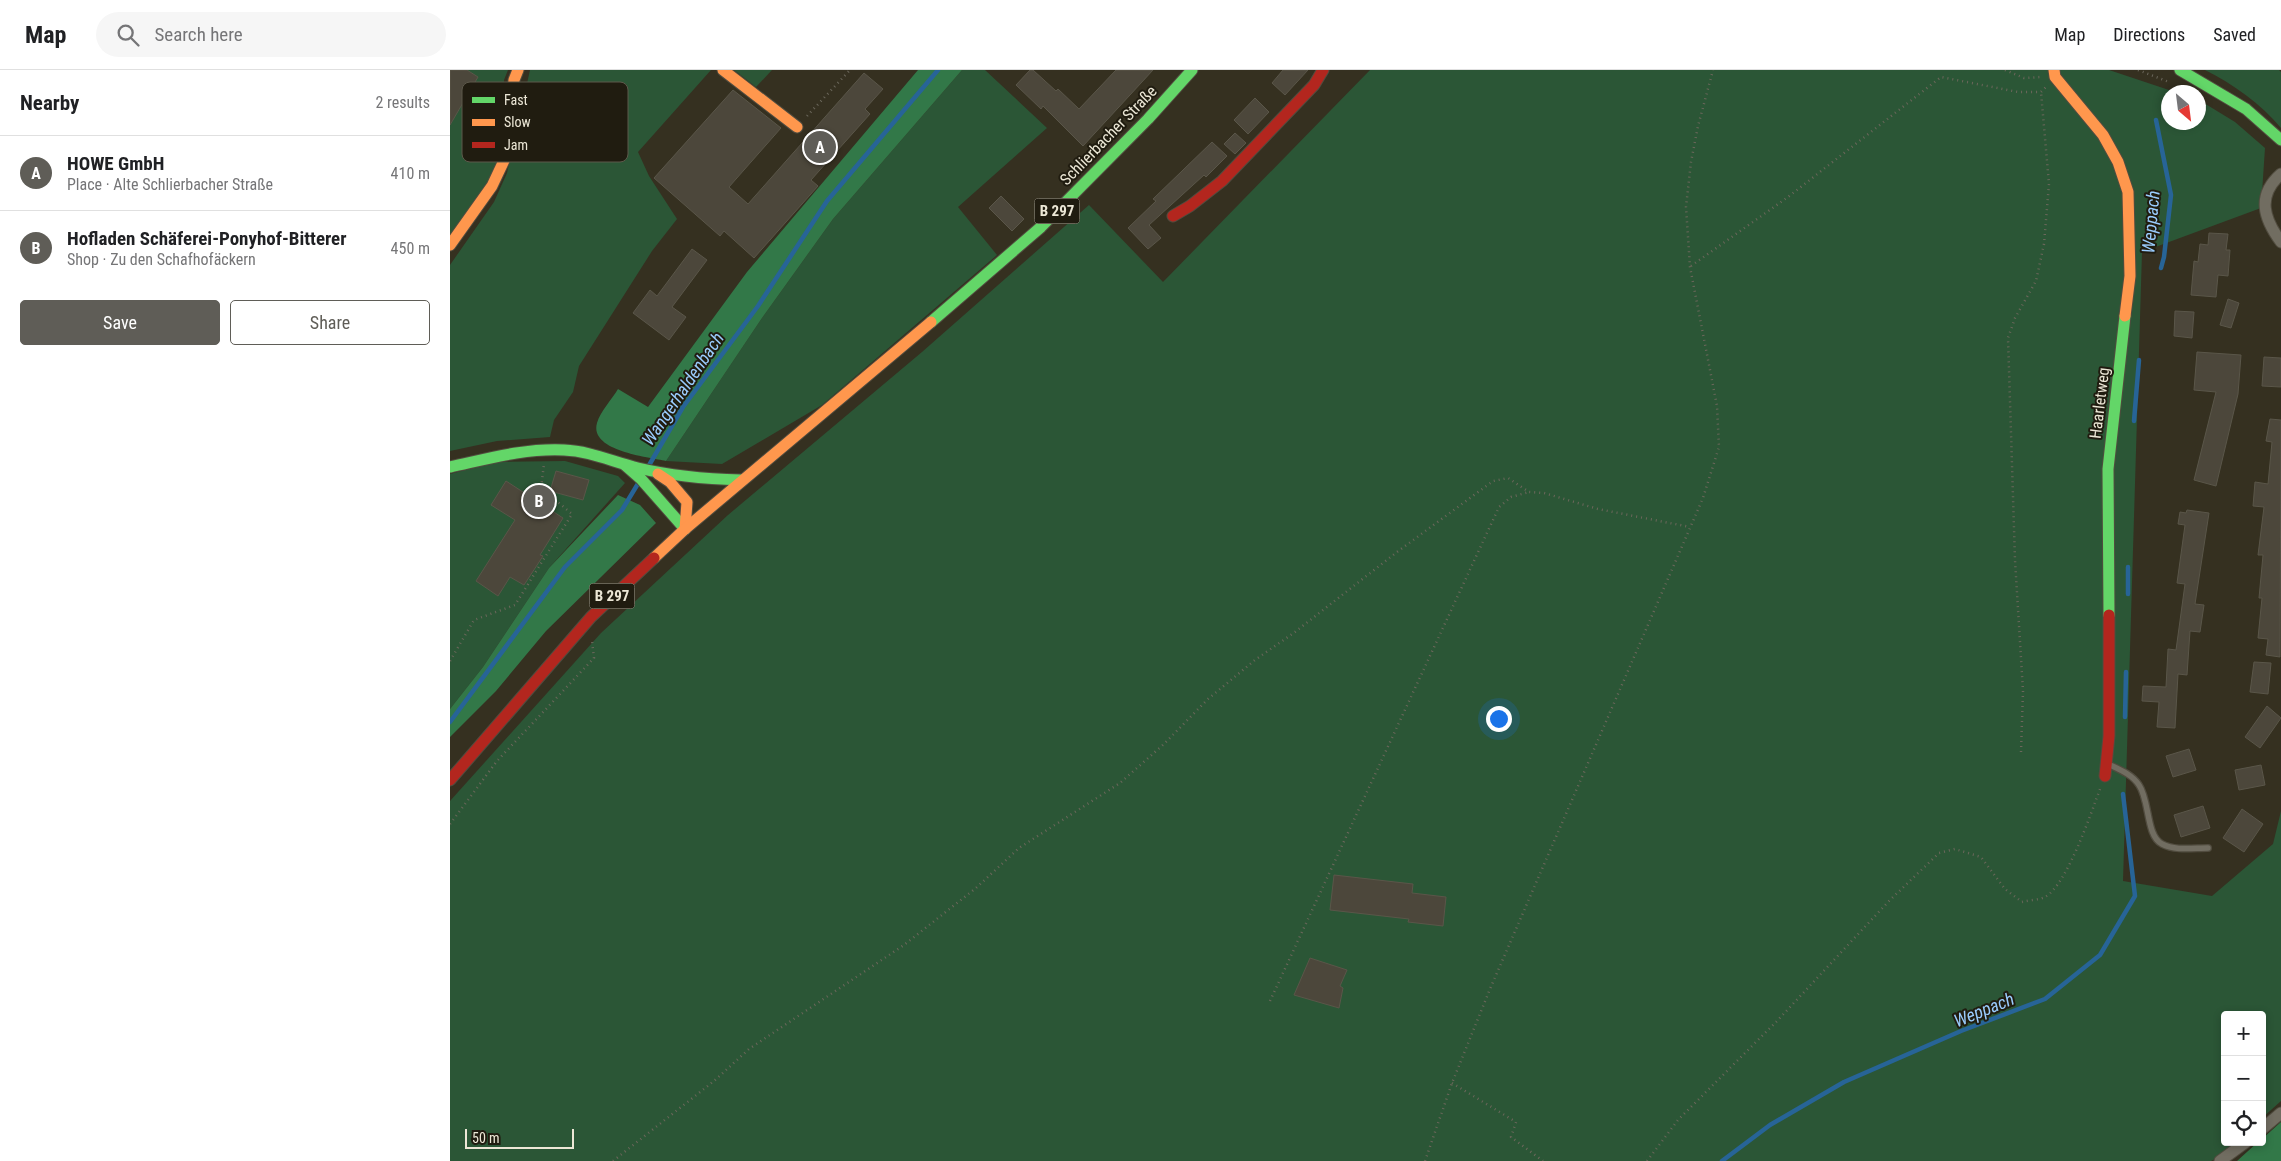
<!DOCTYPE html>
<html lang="en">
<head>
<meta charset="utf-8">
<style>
	body { margin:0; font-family:"Roboto Condensed",sans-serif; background:#f6f6f6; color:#202124 }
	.controls { position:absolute; right:15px; bottom:15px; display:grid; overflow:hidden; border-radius:5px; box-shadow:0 2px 8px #0003 }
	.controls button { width:45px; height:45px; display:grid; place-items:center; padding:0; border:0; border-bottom:1px solid #e0e0e0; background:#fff; color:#202124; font:25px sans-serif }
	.compass { position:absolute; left:1711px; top:15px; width:45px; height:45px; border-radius:50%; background:#fff; box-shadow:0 2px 8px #0003; rotate:152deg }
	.scale { position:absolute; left:15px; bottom:12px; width:109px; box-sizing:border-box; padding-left:5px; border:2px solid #ece7d6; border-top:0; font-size:14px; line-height:18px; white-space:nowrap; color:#ece7d6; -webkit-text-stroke:4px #201c10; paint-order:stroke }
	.you { position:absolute; left:1048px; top:648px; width:18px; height:18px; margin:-12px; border:4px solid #fff; border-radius:50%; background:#1a73e8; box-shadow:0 0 0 8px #1a73e833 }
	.badge { display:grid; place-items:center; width:32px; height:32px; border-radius:50%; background:#5f5d57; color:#fff; font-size:16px; font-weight:700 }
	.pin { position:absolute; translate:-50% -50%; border:2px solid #fff; box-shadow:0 1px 5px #0006 }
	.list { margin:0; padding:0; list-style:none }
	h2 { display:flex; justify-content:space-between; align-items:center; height:65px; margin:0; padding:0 20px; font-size:21px }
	h2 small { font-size:16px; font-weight:400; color:#757577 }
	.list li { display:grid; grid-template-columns:32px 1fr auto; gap:15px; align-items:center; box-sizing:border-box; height:75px; padding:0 20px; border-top:1px solid #e0e0e0 }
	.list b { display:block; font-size:19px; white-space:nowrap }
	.list p { margin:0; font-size:16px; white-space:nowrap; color:#757577 }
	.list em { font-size:16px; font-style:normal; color:#757577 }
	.actions { display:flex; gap:10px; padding:15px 20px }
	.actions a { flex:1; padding:11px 0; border:1px solid #5f5d57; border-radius:5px; text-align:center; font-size:18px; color:#5f5d57 }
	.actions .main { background:#5f5d57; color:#fff }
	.icon { flex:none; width:28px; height:28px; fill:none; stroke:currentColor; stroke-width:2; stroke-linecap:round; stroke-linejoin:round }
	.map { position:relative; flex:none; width:1831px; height:1091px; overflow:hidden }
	header { display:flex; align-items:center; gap:30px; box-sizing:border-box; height:70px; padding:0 25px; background:#fff; border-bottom:1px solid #e0e0e0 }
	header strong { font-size:24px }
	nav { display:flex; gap:28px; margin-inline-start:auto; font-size:18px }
	.search { width:350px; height:45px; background:#f6f6f6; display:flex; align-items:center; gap:12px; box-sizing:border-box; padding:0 18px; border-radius:28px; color:#757577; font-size:19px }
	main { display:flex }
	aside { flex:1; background:#fff }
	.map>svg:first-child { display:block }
	.green { fill:#2b5636 }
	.forest { fill:#327848 }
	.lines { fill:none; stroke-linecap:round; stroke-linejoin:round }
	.stream { stroke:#276497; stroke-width:4.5 }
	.building { fill:#4c473b; stroke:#5a5649 }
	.lane-casing { stroke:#514c3f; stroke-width:8 }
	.street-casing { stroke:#514c3f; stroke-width:13 }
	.fast-casing { stroke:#514c3f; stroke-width:13 }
	.slow-casing { stroke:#514c3f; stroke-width:13 }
	.jam-casing { stroke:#514c3f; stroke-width:13 }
	.path { stroke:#6b675b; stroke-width:2.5; stroke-dasharray:1 4; stroke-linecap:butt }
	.lane { stroke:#716d61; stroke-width:5.5 }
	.street { stroke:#716d61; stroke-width:11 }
	.fast { stroke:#63d668; stroke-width:11 }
	.slow { stroke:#ff974d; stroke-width:11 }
	.jam { stroke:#b3261e; stroke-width:11 }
	.labels { text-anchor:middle; stroke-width:4; stroke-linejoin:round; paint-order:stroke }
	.shield { fill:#201c10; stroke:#afaa9b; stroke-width:1 }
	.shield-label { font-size:15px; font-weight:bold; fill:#ece7d6 }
	.street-label { font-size:16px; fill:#ece7d6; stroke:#201c10 }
	.water-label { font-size:18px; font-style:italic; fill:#9accfd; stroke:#201c10 }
	.key { fill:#201c10; stroke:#5d594b; stroke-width:1 }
	.key-label { font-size:14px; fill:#ece7d6 }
</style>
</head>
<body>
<header>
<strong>Map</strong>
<div class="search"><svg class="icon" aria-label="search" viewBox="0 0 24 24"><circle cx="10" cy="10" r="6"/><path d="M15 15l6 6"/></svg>Search here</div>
<nav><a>Map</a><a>Directions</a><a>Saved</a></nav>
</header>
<main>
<aside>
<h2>Nearby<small>2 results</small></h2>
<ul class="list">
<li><span class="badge">A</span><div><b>HOWE GmbH</b><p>Place · Alte Schlierbacher Straße</p></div><em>410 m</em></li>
<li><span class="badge">B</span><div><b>Hofladen Schäferei-Ponyhof-Bitterer</b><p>Shop · Zu den Schafhofäckern</p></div><em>450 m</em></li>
</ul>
<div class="actions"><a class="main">Save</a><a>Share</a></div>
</aside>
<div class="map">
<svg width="1831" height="1091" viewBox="0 0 1831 1091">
	<rect width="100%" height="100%" fill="#353020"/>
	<g class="green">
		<path d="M 0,0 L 58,0 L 54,10 L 51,83 L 39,113 L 0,165 Z"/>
		<path d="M 80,0 L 261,0 L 188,82 L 199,106 L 227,149 L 202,181 L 129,296 L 123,322 L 104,350 L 100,367 L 47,371 L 0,381 L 0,195 L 44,132 L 57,103 Z"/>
		<path d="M 284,0 L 322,0 L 306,17 Z"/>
		<path d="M 512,0 L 535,0 L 597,58 L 508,137 L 547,185 L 372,335 L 272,394 L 216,391 L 312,248 L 383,149 Z"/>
		<path d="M 920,0 L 1659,0 L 1725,22 L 1718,22 L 1718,52 L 1748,52 L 1749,30 L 1785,52 L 1815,78 L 1811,138 L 1692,182 L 1673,811 L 1762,826 L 1823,774 L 1831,741 L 1831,1031 L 1812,1048 L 1812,945 L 1775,945 L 1775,1072 L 1787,1072 L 1773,1085 L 1761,1091 L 0,1091 L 0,731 L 151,563 L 278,445 L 472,282 L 639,135 L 713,212 Z"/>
		<path d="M 1755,0 L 1829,0 L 1831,2 L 1831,58 C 1811,34 1783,14 1755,0 Z"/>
		<path d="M 115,391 L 168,406 L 175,413 L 99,498 L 33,597 L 0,639 L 0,404 L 46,392 Z"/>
	</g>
	<g class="forest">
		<path d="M 468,0 L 512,0 L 383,149 L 312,248 L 216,391 C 198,387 139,381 147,353 C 150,342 162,329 168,319 L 198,337 L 297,202 Z"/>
		<path d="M 168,425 L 190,435 L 206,453 L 96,561 L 46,621 L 0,667 L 0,639 L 33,597 L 99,498 Z"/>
		<path d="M 1831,1052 L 1831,1091 L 1787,1091 L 1808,1072 L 1812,1072 L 1812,1069 Z"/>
	</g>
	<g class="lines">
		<g class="stream">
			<path d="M 1706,50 L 1721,125 L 1714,187 L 1711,198"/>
			<path d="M 1684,351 L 1689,290"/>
			<path d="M 198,397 L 233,337 L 308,236 L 377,131 L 488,0"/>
			<path d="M 1678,524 L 1678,497"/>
			<path d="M 1675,647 L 1676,602"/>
			<path d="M 0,652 L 115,497 L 172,440 L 189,412"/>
			<path d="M 1272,1091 L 1320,1055 L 1394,1012 L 1511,961 L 1595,929 L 1650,885 L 1685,826 L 1673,724"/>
		</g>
	</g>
	<g class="building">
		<path d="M 0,0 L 17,0 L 28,7 L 0,55 Z"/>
		<path d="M 580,0 L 583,0 L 606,21 L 608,19 L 629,39 L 666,0 L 703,0 L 633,76 L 593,36 L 591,39 L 566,15 Z"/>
		<path d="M 833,0 L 858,0 L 835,25 L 822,13 Z"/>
		<path d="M 414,3 L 433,19 L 415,39 L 420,44 L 361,110 L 368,116 L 304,188 L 274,161 L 270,166 L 204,108 L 283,20 L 331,58 L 279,117 L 298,134 Z"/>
		<path d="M 805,28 L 819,42 L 798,64 L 784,50 Z"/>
		<path d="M 785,63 L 796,73 L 785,84 L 774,74 Z"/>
		<path d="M 762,72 L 777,86 L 756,107 L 754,105 L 699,155 L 711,168 L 698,179 L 678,158 L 706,131 L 703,129 Z"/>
		<path d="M 551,126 L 574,149 L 562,161 L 539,138 Z"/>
		<path d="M 1759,163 L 1778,164 L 1776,180 L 1780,180 L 1778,206 L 1768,205 L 1766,227 L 1741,225 L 1744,191 L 1748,192 L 1750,174 L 1758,175 Z"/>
		<path d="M 242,179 L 257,190 L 222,237 L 236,247 L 219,270 L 183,243 L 200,220 L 207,226 Z"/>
		<path d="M 1778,229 L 1789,233 L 1781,258 L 1770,255 Z"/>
		<path d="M 1725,241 L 1744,242 L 1742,268 L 1724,266 Z"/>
		<path d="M 1747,282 L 1791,285 L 1788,324 L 1766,416 L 1744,410 L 1766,322 L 1744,320 Z"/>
		<path d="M 1814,287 L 1831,288 L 1831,317 L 1812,316 Z"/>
		<path d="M 1820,349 L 1831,350 L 1830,587 L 1816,585 L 1818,569 L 1808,568 L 1812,528 L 1809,528 L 1813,485 L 1808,485 L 1814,437 L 1803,436 L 1805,412 L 1818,414 L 1822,372 L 1816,371 Z"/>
		<path d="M 106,401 L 139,410 L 133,430 L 100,421 Z"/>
		<path d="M 56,411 L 113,448 L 90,485 L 93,486 L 74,515 L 60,507 L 48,526 L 26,511 L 65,450 L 41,435 Z"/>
		<path d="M 1737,440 L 1759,443 L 1745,534 L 1754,535 L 1750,562 L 1740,561 L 1737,605 L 1728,604 L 1725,658 L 1707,657 L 1709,632 L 1692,631 L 1693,616 L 1716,617 L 1718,579 L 1726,580 L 1735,514 L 1727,513 L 1735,455 L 1728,454 L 1730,442 L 1736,443 Z"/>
		<path d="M 1804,592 L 1821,593 L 1818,624 L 1800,622 Z"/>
		<path d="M 1817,636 L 1831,648 L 1810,678 L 1795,667 Z"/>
		<path d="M 1739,679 L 1746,700 L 1723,707 L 1716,686 Z"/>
		<path d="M 1811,695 L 1815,715 L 1789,720 L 1785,700 Z"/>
		<path d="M 1753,736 L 1760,758 L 1731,767 L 1724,745 Z"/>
		<path d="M 1792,739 L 1813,754 L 1794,782 L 1773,768 Z"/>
		<path d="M 884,805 L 963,814 L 962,823 L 996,827 L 993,856 L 958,852 L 959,849 L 880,840 Z"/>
		<path d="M 860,888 L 897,900 L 890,916 L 893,918 L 889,938 L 844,925 Z"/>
	</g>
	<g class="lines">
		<defs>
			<path id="lane" d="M 1658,694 C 1668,699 1682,704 1689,715 C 1700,731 1696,766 1712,774 C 1725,781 1743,778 1758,778"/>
			<g id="street">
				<path d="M 1831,104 C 1806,126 1814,149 1831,172"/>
				<path d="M 1812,1059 L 1831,1043"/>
				<path d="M 1770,1091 L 1796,1072"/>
			</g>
			<g id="fast">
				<path d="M 1730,0 L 1796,39 L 1831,70"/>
				<path d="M 481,252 L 591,157 L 698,49 L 742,0"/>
				<path d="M 175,395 L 191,409 L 235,459"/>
				<path d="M 0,397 C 37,389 75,378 114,380 C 140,381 163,392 188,398 C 222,406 256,409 291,410"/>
				<path d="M 1659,545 L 1658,399 L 1675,246"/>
			</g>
			<g id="slow">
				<path d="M 273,0 L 347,57"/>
				<path d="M 1604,0 L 1605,7 L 1653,65 L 1668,92 L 1678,122 L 1680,206 L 1675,246"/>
				<path d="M 0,175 L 42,116 L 58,82 L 64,10 L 68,0"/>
				<path d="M 208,404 L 220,412 L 237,432 L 235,459"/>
				<path d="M 204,488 L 235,459 L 481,252"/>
			</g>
			<g id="jam">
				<path d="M 723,146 L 740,136 L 772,111 L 864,15 L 873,0"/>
				<path d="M 1655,706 L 1659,666 L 1659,545"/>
				<path d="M 0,710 L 141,547 L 204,488"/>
			</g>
		</defs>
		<use href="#lane" class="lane-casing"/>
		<use href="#street" class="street-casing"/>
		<use href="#fast" class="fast-casing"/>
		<use href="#slow" class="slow-casing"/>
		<use href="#jam" class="jam-casing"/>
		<g class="path">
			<path d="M 1555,0 L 1574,8 L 1591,7"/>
			<path d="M 1688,0 L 1719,12"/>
			<path d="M 357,46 L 400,0"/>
			<path d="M 1241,196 L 1338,127 L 1491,7 L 1568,22 L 1591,22 L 1596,17"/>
			<path d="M 0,591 L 24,550 L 65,535 L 122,444 L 91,418 L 94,394"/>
			<path d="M 1571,682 L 1573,621 L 1565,490 L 1558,268 L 1565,248 L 1586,211 L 1594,174 L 1599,114 L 1591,22"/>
			<path d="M 0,754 L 47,691 L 144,588 L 142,571"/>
			<path d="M 820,931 L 1049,437 L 1061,427 L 1079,422"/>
			<path d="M 1002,1013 L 1066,1052 L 1061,1067 L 1093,1091"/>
			<path d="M 163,1091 L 264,1011 L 299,979 L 454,875 L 526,818 L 569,778 L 670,713 L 714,674 L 758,629 L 805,590 L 845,562 L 947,482 L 1043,411 L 1058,408 L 1079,422 L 1094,423 L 1148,439 L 1240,457"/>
			<path d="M 975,1091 L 1002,1013 L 1040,919 L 1253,428 L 1269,377 L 1267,336 L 1240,197 L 1236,137 L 1241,92 L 1248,56 L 1263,0"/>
			<path d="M 1197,1091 L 1228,1050 L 1327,951 L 1439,831 L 1489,783 L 1505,779 L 1531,787 L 1555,819 L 1572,832 C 1579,830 1589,830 1595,827 C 1617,815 1641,743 1650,719"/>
		</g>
		<use href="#lane" class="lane"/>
		<use href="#street" class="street"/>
		<use href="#fast" class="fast"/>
		<use href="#slow" class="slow"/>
		<use href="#jam" class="jam"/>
	</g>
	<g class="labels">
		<g class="shield">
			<rect x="584.5" y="128.5" width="45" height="25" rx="4"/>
			<rect x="139.5" y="513.5" width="45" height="25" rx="4"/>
		</g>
		<g class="shield-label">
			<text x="607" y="146">B 297</text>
			<text x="162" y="531">B 297</text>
		</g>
		<g class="street-label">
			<text transform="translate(658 65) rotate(-46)" y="6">Schlierbacher Straße</text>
			<text transform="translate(1649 333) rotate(-83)" y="6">Haarletweg</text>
		</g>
		<g class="water-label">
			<text transform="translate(1701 152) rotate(-85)" y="6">Weppach</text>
			<text transform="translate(233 319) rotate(-56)" y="6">Wangerhaldenbach</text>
			<text transform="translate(1534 940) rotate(-22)" y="6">Weppach</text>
		</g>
	</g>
	<rect x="12" y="12" width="166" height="80" rx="8" class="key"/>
	<rect x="22" y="27" width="23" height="6" fill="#63d668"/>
	<rect x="22" y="49" width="23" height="7" fill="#ff974d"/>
	<rect x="22" y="72" width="23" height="6" fill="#b3261e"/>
	<g class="key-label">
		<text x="54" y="35">Fast</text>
		<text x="54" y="57">Slow</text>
		<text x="54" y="80">Jam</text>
	</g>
</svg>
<div class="controls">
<button>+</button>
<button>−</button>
<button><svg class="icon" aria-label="locate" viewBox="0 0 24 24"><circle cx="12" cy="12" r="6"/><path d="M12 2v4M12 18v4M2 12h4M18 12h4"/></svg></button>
</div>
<svg class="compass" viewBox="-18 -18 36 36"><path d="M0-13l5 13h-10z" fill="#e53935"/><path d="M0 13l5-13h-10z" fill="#757577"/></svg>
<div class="scale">50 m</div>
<div class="you"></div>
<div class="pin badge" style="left:370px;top:77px">A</div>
<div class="pin badge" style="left:89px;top:431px">B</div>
</div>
</main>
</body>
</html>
